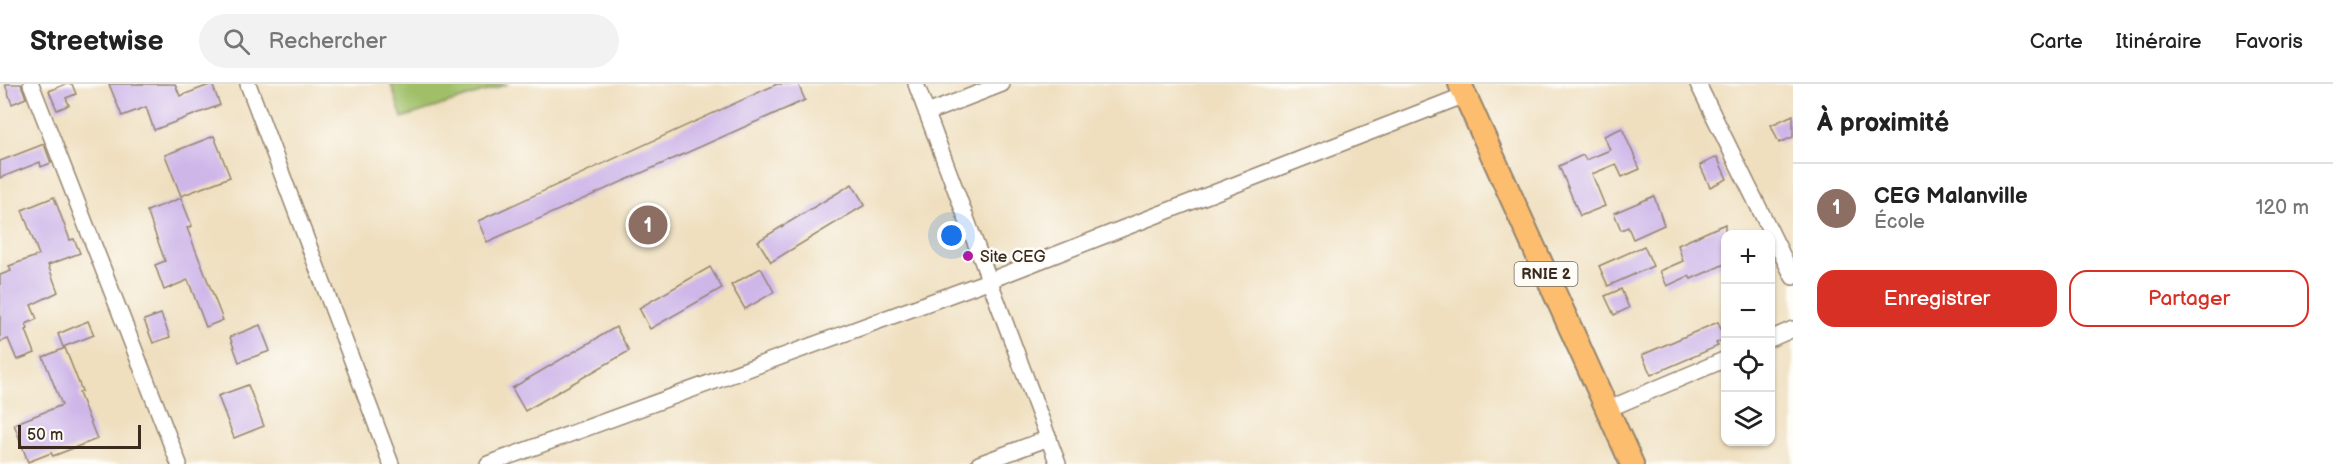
<!DOCTYPE html>
<html lang="fr">
<head>
<meta charset="utf-8">
<style>
	body { margin:0; font-family:"Balsamiq Sans",sans-serif; background:#f2f2f2; color:#222 }
	.controls { position:absolute; right:18px; bottom:18px; display:grid; overflow:hidden; border-radius:12px; box-shadow:0 2px 4px #0004 }
	.controls button { width:54px; height:54px; display:grid; place-items:center; padding:0; border:0; border-bottom:2px solid #e0e0e0; background:#fff; color:#222; font:30px sans-serif }
	.scale { position:absolute; left:18px; bottom:15px; width:123px; box-sizing:border-box; padding-left:6px; border:3px solid #3b2a1e; border-top:0; font-size:16px; line-height:21px; white-space:nowrap; color:#3b2a1e; -webkit-text-stroke:4px #fdfcf7; paint-order:stroke }
	.you { position:absolute; left:952px; top:152px; width:21px; height:21px; margin:-15px; border:4px solid #fff; border-radius:50%; background:#1a73e8; box-shadow:0 0 0 9px #1a73e833 }
	.badge { display:grid; place-items:center; width:39px; height:39px; border-radius:50%; background:#d93025; color:#fff; font-size:20px; font-weight:700 }
	.pin { position:absolute; translate:-50% -50%; border:3px solid #fff; box-shadow:0 2px 6px #0006 }
	.list { margin:0; padding:0; list-style:none }
	h2 { display:flex; justify-content:space-between; align-items:center; height:78px; margin:0; padding:0 24px; font-size:26px }
	h2 small { font-size:20px; font-weight:400; color:#767676 }
	.list li { display:grid; grid-template-columns:39px 1fr auto; gap:18px; align-items:center; box-sizing:border-box; height:90px; padding:0 24px; border-top:2px solid #e0e0e0 }
	.list b { display:block; font-size:22px; white-space:nowrap }
	.list p { margin:0; font-size:20px; white-space:nowrap; color:#767676 }
	.list em { font-size:20px; font-style:normal; color:#767676 }
	.actions { display:flex; gap:12px; padding:18px 24px }
	.actions a { flex:1; padding:14px 0; border:2px solid #d93025; border-radius:18px; text-align:center; font-size:21px; color:#d93025 }
	.actions .main { background:#d93025; color:#fff }
	.icon { flex:none; width:33px; height:33px; fill:none; stroke:currentColor; stroke-width:2; stroke-linecap:round; stroke-linejoin:round }
	.map { position:relative; flex:none; width:1793px; height:380px; overflow:hidden }
	header { display:flex; align-items:center; gap:36px; box-sizing:border-box; height:84px; padding:0 30px; background:#fff; border-bottom:2px solid #e0e0e0 }
	header strong { font-size:28px }
	nav { display:flex; gap:33px; margin-inline-start:auto; font-size:21px }
	.search { width:420px; height:54px; background:#f2f2f2; display:flex; align-items:center; gap:15px; box-sizing:border-box; padding:0 21px; border-radius:33px; color:#767676; font-size:22px }
	main { display:flex }
	aside { flex:1; background:#fff }
	.map>svg:first-child { display:block }
	.green { fill:#a0bf68; stroke:#6e7443; stroke-width:1.5 }
	.building { fill:#ceb6e9 }
	.lines { fill:none; stroke-linecap:round; stroke-linejoin:round }
	.minor-casing { stroke:#95846e; stroke-width:18 }
	.primary-casing { stroke:#95846e; stroke-width:26 }
	.minor { stroke:#fff; stroke-width:15 }
	.primary { stroke:#fcbd6e; stroke-width:22 }
	.poi-dot { fill:#b5179e; stroke:#fdfcf7; stroke-width:2 }
	.labels { text-anchor:middle; stroke-width:5; stroke-linejoin:round; paint-order:stroke }
	.shield { fill:#fdfcf7; stroke:#75695f; stroke-width:1.5 }
	.shield-label { font-size:15px; font-weight:bold; fill:#3b2a1e }
	.poi-label { font-size:16px; fill:#3b2a1e; stroke:#fdfcf7; text-anchor:start }
</style>
</head>
<body>
<header>
<strong>Streetwise</strong>
<div class="search"><svg class="icon" aria-label="search" viewBox="0 0 24 24"><circle cx="10" cy="10" r="6"/><path d="M15 15l6 6"/></svg>Rechercher</div>
<nav><a>Carte</a><a>Itinéraire</a><a>Favoris</a></nav>
</header>
<main>
<div class="map">
<svg width="1793" height="380" viewBox="0 0 1793 380">
	<rect width="100%" height="100%" fill="#fdfcf7"/>
	<filter id="ink" filterUnits="userSpaceOnUse"><feTurbulence type="fractalNoise" baseFrequency=".0167" numOctaves="2"/><feDisplacementMap in="SourceGraphic" scale="12" xChannelSelector="R" yChannelSelector="G"/><feConvolveMatrix kernelMatrix="1 2 1 2 8 2 1 2 1" color-interpolation-filters="sRGB"/></filter>
	<filter id="wash" filterUnits="userSpaceOnUse"><feTurbulence type="fractalNoise" baseFrequency=".008" numOctaves="4" result="noise"/><feDisplacementMap in="SourceGraphic" scale="24" xChannelSelector="R" yChannelSelector="G"/><feGaussianBlur stdDeviation="1.35" result="paint"/><feColorMatrix in="noise" values="0 0 0 0 0 0 0 0 0 0 0 0 0 0 0 0 0 1.4 0 .05"/><feComposite in="paint" operator="in"/></filter>
	<g filter="url(#wash)">
		<rect width="100%" height="100%" fill="#efdfbf"/>
		<path class="green" d="M 391,0 L 508,0 L 402,34 Z"/>
		<g id="blocks">
			<g class="building">
				<path d="M 5,0 L 21,0 L 26,14 L 12,20 Z"/>
				<path d="M 66,0 L 72,0 L 76,10 L 66,14 L 69,21 L 57,26 L 49,7 Z"/>
				<path d="M 109,0 L 175,0 L 180,12 L 212,0 L 220,21 L 154,46 L 146,23 L 122,32 Z"/>
				<path d="M 777,0 L 798,0 L 805,16 L 487,158 L 478,137 Z"/>
				<path d="M 1793,31 L 1793,53 L 1779,59 L 1771,41 Z"/>
				<path d="M 1622,44 L 1640,85 L 1622,93 L 1616,80 L 1592,90 L 1605,122 L 1580,132 L 1559,82 L 1583,71 L 1586,76 L 1610,66 L 1604,52 Z"/>
				<path d="M 214,52 L 230,93 L 181,112 L 165,71 Z"/>
				<path d="M 44,60 L 51,79 L 41,83 L 40,78 L 0,94 L 0,77 Z"/>
				<path d="M 1717,73 L 1727,95 L 1710,103 L 1700,81 Z"/>
				<path d="M 852,100 L 865,121 L 771,178 L 758,157 Z"/>
				<path d="M 1654,112 L 1664,141 L 1633,155 L 1628,143 L 1621,146 L 1614,129 Z"/>
				<path d="M 54,113 L 70,156 L 74,155 L 80,169 L 48,181 L 58,208 L 31,221 L 37,235 L 26,240 L 28,245 L 26,246 L 35,269 L 17,276 L 8,255 L 0,258 L 0,191 L 11,187 L 9,182 L 39,171 L 22,126 Z"/>
				<path d="M 181,114 L 192,142 L 187,144 L 223,236 L 206,243 L 188,196 L 164,206 L 155,181 L 165,177 L 147,127 Z"/>
				<path d="M 1725,140 L 1725,180 L 1691,195 L 1689,192 L 1667,202 L 1660,187 L 1683,177 L 1678,161 Z"/>
				<path d="M 1644,162 L 1653,182 L 1608,202 L 1599,182 Z"/>
				<path d="M 710,183 L 722,204 L 650,245 L 639,224 Z"/>
				<path d="M 761,184 L 774,208 L 745,225 L 731,201 Z"/>
				<path d="M 1621,205 L 1629,224 L 1614,231 L 1605,212 Z"/>
				<path d="M 161,230 L 170,253 L 153,259 L 144,236 Z"/>
				<path d="M 88,237 L 94,251 L 63,263 L 58,250 Z"/>
				<path d="M 1718,238 L 1725,255 L 1716,259 L 1718,262 L 1651,291 L 1642,271 Z"/>
				<path d="M 260,241 L 270,267 L 239,278 L 230,253 Z"/>
				<path d="M 616,243 L 629,267 L 525,327 L 512,304 Z"/>
				<path d="M 65,264 L 82,307 L 79,309 L 97,355 L 53,372 L 51,369 L 28,378 L 14,340 L 62,321 L 43,273 Z"/>
				<path d="M 248,301 L 264,342 L 234,354 L 218,312 Z"/>
			</g>
		</g>
	</g>
	<g filter="url(#ink)">
		<use href="#blocks" fill-opacity="0" stroke="#95846e" stroke-width="1.5"/>
		<g class="lines">
			<defs>
				<g id="minor">
					<path d="M 31,0 L 179,380"/>
					<path d="M 248,0 L 391,380"/>
					<path d="M 916,0 L 1058,380"/>
					<path d="M 1698,0 L 1793,193"/>
					<path d="M 927,29 L 1002,0"/>
					<path d="M 1770,255 L 1793,245"/>
					<path d="M 1608,325 L 1726,275"/>
					<path d="M 488,380 L 988,197 L 1465,11"/>
					<path d="M 979,380 L 1049,354"/>
				</g>
				<path id="primary" d="M 1460,0 L 1632,380"/>
			</defs>
			<use href="#minor" class="minor-casing"/>
			<use href="#primary" class="primary-casing"/>
			<use href="#minor" class="minor"/>
			<use href="#primary" class="primary"/>
		</g>
	</g>
	<circle class="poi-dot" cx="968" cy="172" r="6"/>
	<g class="labels">
		<rect class="shield" x="1514.5" y="178" width="63" height="24" rx="4.5"/>
		<g class="shield-label">
			<text x="1546" y="195">RNIE 2</text>
		</g>
		<g class="poi-label">
			<text x="980" y="178">Site CEG</text>
		</g>
	</g>
</svg>
<div class="controls">
<button>+</button>
<button>−</button>
<button><svg class="icon" aria-label="locate" viewBox="0 0 24 24"><circle cx="12" cy="12" r="6"/><path d="M12 2v4M12 18v4M2 12h4M18 12h4"/></svg></button>
<button><svg class="icon" aria-label="layers" viewBox="0 0 24 24"><path d="M12 4l9 5-9 5-9-5zM3 14l9 5 9-5"/></svg></button>
</div>
<div class="scale">50 m</div>
<div class="you"></div>
<div class="pin badge" style="left:648px;top:141px;background:#8d6e63">1</div>
</div>
<aside>
<h2>À proximité<small></small></h2>
<ul class="list">
<li><span class="badge" style="background:#8d6e63">1</span><div><b>CEG Malanville</b><p>École</p></div><em>120 m</em></li>
</ul>
<div class="actions"><a class="main">Enregistrer</a><a>Partager</a></div>
</aside>
</main>
</body>
</html>
